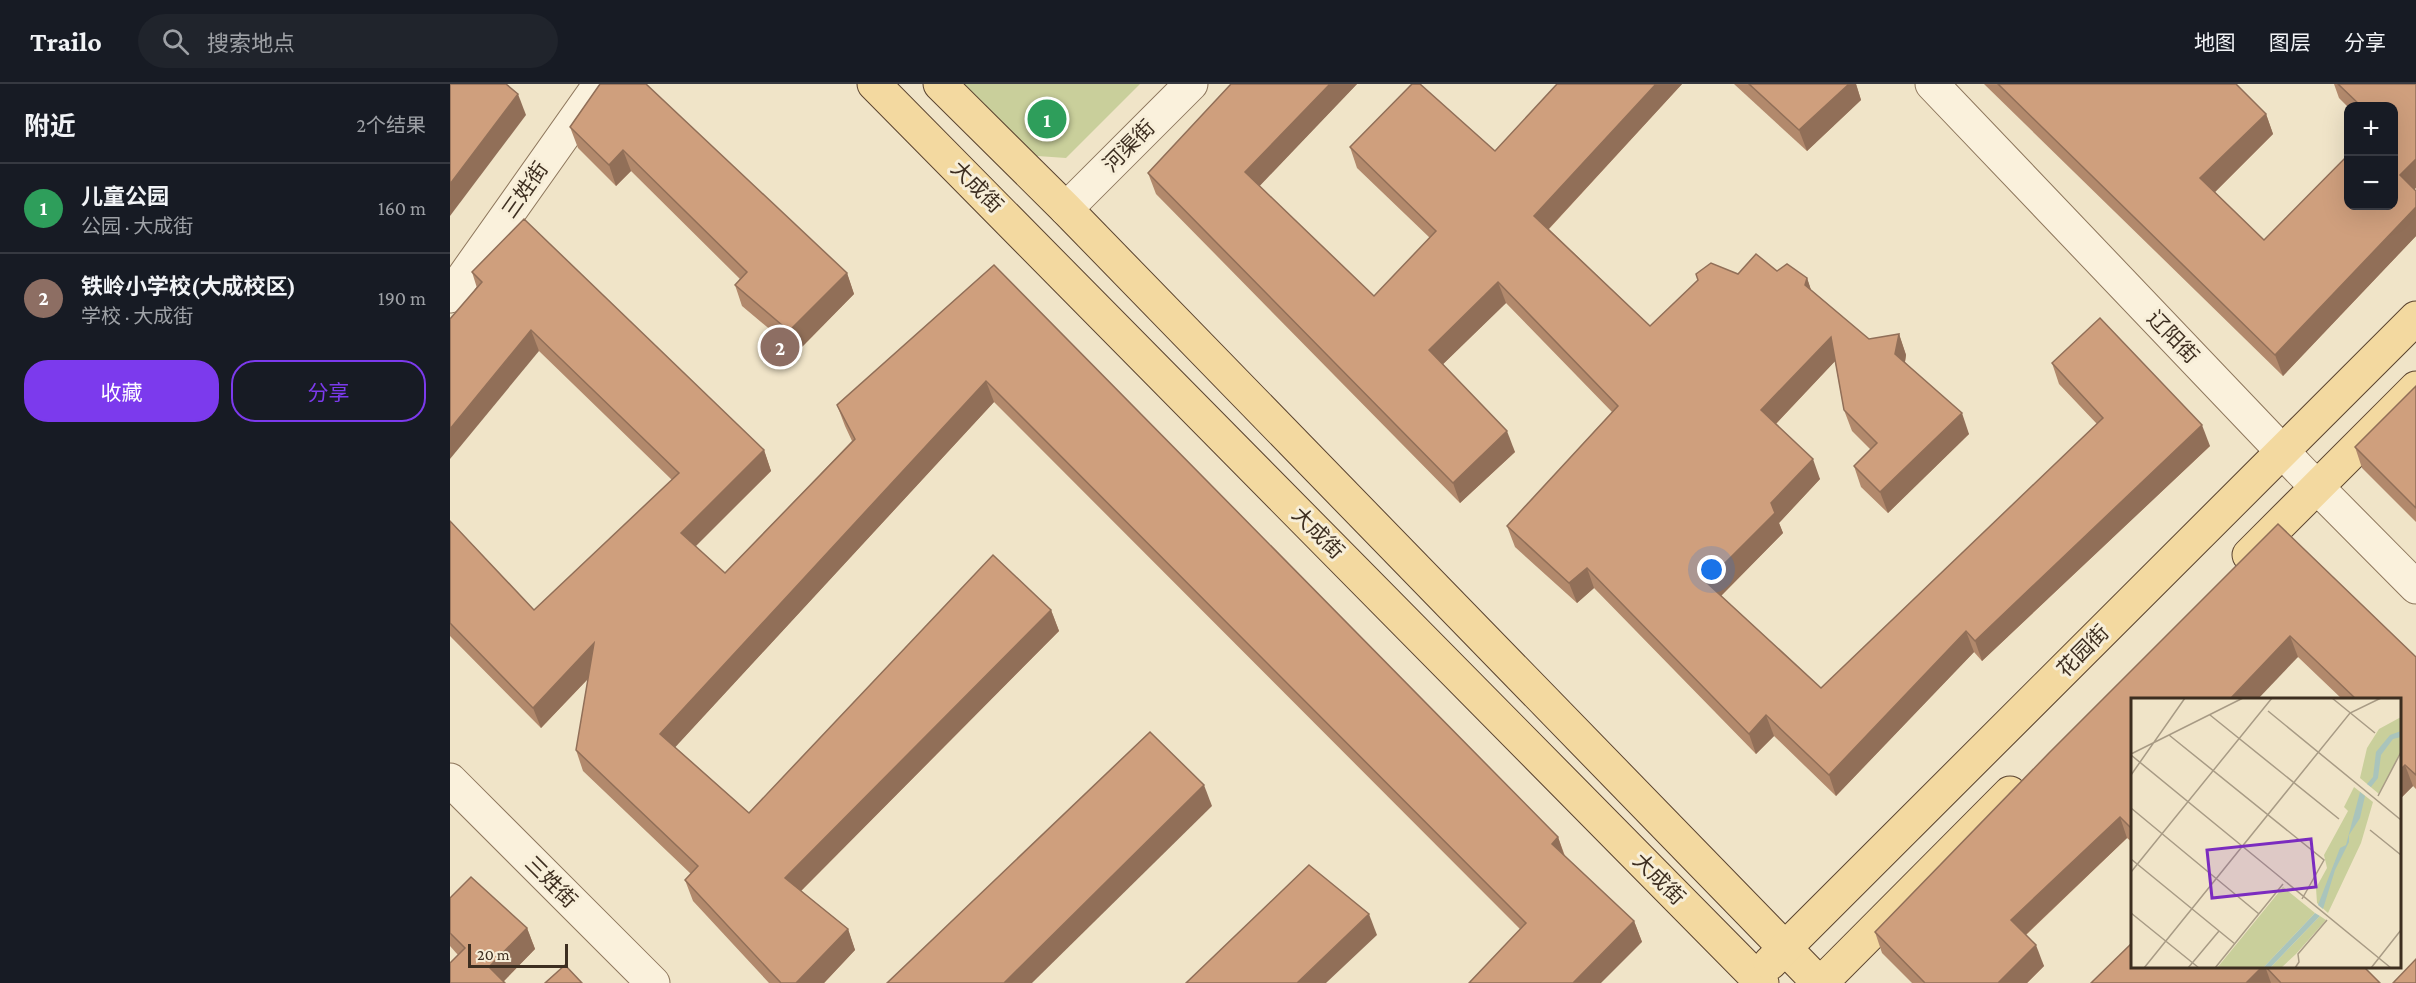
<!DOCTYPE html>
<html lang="zh">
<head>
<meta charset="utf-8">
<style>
	body { margin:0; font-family:"Crimson Pro","Noto Sans SC",serif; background:#20242c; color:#f1f3f6 }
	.controls { position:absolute; right:18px; top:18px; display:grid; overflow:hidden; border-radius:12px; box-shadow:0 6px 24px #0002 }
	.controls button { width:54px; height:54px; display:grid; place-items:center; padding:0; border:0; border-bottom:2px solid #363941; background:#171b24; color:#f1f3f6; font:30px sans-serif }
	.scale { position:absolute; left:18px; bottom:15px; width:100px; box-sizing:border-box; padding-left:6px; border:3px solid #3d2e20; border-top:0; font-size:16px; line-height:21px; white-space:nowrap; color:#3d2e20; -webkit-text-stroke:4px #f7eed8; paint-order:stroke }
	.you { position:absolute; left:1262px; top:486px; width:21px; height:21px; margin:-15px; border:4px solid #fff; border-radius:50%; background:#1a73e8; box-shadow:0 0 0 9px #1a73e833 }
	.badge { display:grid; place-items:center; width:39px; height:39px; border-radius:50%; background:#7c3aed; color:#fff; font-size:20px; font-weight:700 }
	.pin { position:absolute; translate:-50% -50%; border:3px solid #fff; box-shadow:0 2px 6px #0006 }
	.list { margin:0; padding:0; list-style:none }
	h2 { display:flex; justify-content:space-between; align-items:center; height:78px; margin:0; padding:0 24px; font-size:26px }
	h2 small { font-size:20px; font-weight:400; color:#9ea1a6 }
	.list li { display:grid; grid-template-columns:39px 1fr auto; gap:18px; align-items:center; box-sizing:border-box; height:90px; padding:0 24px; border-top:2px solid #363941 }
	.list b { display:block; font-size:22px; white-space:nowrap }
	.list p { margin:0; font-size:20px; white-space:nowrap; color:#9ea1a6 }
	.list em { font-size:20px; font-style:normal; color:#9ea1a6 }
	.actions { display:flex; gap:12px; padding:18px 24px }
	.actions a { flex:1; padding:14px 0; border:2px solid #7c3aed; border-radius:24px; text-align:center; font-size:21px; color:#7c3aed }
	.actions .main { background:#7c3aed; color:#fff }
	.icon { flex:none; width:33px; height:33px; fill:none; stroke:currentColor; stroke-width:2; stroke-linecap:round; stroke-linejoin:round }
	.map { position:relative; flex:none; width:1966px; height:899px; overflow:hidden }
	header { display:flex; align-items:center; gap:36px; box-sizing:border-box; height:84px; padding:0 30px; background:#171b24; border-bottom:2px solid #363941 }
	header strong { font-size:28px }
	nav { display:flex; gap:33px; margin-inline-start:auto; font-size:21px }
	.search { width:420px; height:54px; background:#20242c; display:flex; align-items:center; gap:15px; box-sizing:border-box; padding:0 21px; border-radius:33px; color:#9ea1a6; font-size:22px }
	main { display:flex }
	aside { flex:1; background:#171b24 }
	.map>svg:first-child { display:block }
	.green { fill:#c9cf9b }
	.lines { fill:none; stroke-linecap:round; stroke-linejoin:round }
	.minor-casing { stroke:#8d765c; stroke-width:35 }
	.major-casing { stroke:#5b4430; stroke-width:35 }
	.minor { stroke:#faf1dc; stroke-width:33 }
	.major { stroke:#f3d9a0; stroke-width:33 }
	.wall { fill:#b2896c }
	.shaded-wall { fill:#916f58 }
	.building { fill:#cf9f7d; stroke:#916f58; stroke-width:1.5 }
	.labels { text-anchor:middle; stroke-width:6; stroke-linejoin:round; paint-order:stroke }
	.street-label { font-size:21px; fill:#3d2e20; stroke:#f7eed8 }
	.inset-road { fill:none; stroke:#a89b85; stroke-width:1.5 }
	.view { fill:#7b2cbf; fill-opacity:0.15; stroke:#7b2cbf; stroke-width:3 }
	.inset-edge { fill:none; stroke:#3d2e20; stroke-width:3 }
</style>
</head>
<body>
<header>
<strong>Trailo</strong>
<div class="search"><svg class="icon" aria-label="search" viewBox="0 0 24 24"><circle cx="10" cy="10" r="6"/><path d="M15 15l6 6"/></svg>搜索地点</div>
<nav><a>地图</a><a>图层</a><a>分享</a></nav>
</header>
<main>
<aside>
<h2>附近<small>2个结果</small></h2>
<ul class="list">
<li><span class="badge" style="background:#2e9e5b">1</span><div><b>儿童公园</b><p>公园 · 大成街</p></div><em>160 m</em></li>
<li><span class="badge" style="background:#8d6e63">2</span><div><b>铁岭小学校(大成校区)</b><p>学校 · 大成街</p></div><em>190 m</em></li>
</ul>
<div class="actions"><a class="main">收藏</a><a>分享</a></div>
</aside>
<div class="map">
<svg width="1966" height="899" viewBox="0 0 1966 899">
	<rect width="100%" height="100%" fill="#f0e4c8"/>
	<path class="green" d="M 503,0 L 690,0 L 616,74 L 573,71 Z"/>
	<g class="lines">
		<defs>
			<g id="minor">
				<path d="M 1482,0 L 1852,388 L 1966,503"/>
				<path d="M 616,125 L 741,0"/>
				<path d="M 0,212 L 150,0"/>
				<path d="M 0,696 L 203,899"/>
			</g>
			<g id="major">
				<path d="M 424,0 L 1312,899"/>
				<path d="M 490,0 L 616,125 L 1369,899"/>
				<path d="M 1799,471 L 1966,304"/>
				<path d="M 1320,879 L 1966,234"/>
				<path d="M 1371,899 L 1560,709"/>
			</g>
		</defs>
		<use href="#minor" class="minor-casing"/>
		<use href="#major" class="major-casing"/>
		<use href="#minor" class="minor"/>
		<use href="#major" class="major"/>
	</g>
	<g class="wall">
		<path d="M 150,0 L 397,189 L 404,210 L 347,268 L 292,222 L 285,201 L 290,195 L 181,87 L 166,102 L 128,64 L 120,43 Z"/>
		<path d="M 781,0 L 907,0 L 809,102 L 924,212 L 980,154 L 907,84 L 900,63 L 1045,67 L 1107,0 L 1232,0 L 1099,145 L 1200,242 L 1288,190 L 1327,187 L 1357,194 L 1361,206 L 1419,255 L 1449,250 L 1456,271 L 1455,278 L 1519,350 L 1438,429 L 1411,403 L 1404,382 L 1421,366 L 1402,347 L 1394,326 L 1385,277 L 1326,340 L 1370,395 L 1329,439 L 1333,449 L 1271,512 L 1371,604 L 1647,340 L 1609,300 L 1602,279 L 1760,362 L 1532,577 L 1524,568 L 1386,712 L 1324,652 L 1306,670 L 1144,504 L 1127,519 L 1065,463 L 1057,442 L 1162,328 L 1056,219 L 993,280 L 1065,368 L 1010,419 L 706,110 L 698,89 Z"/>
		<path d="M 1284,0 L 1406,0 L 1411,16 L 1357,67 Z"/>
		<path d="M 1534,0 L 1786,0 L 1816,30 L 1823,50 L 1765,108 L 1814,156 L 1899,122 L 1944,22 L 1899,22 L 1899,24 L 1889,14 L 1884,0 L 1966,0 L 1964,105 L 1966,107 L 1966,152 L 1833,292 Z"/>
		<path d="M 544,181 L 1108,753 L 1115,772 L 1184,837 L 1192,858 L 1070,845 L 544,318 L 225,663 L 299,729 L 601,526 L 609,547 L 351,807 L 398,845 L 405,866 L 374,899 L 319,899 L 243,817 L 235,796 L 241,790 L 133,687 L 126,666 L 138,595 L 91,644 L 0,552 L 0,437 L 84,526 L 222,396 L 89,267 L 27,204 L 22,188 L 314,366 L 321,387 L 245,462 L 275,489 L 402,357 L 395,342 L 387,321 Z"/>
		<path d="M 1966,302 L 1966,438 L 1912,384 L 1905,363 Z"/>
		<path d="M 1828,440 L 1966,573 L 1966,705 L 1963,702 L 1950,715 L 1950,615 L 1892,615 L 1848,573 L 1683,615 L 1683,759 L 1677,754 L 1576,851 L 1594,882 L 1577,899 L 1462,899 L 1432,869 L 1425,848 Z"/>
		<path d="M 0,814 L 77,844 L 85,865 L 54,897 L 8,871 L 0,862 Z"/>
		<path d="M 1683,882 L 1913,882 L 1930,899 L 1641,899 Z"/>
	</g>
	<g class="shaded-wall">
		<path d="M 880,0 L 907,0 L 803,109 L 795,88 Z"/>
		<path d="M 1206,0 L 1232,0 L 1092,152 L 1084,132 Z"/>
		<path d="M 1399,0 L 1406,0 L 1411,16 L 1357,67 L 1349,46 Z"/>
		<path d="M 68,10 L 76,31 L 0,132 L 0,100 Z"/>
		<path d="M 1816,30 L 1823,50 L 1758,115 L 1750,94 Z"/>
		<path d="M 173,66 L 181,87 L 166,102 L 159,81 Z"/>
		<path d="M 1966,75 L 1966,104 L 1957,112 L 1950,91 Z"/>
		<path d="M 1966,123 L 1966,152 L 1833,292 L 1825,271 Z"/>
		<path d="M 397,189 L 404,210 L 347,268 L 339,247 Z"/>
		<path d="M 1357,194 L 1364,215 L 1355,201 Z"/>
		<path d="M 1048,198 L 1056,219 L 987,286 L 979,266 Z"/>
		<path d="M 81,246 L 89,267 L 0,375 L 0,345 Z"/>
		<path d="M 1449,250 L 1456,271 L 1453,290 L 1445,270 Z"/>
		<path d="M 1381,253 L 1389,273 L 1319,347 L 1311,326 Z"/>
		<path d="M 536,297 L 544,318 L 218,671 L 210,650 Z"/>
		<path d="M 1512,329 L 1519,350 L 1438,429 L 1430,408 Z"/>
		<path d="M 1752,341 L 1760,362 L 1532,577 L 1525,557 Z"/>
		<path d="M 1057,347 L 1065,368 L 1010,419 L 1003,399 Z"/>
		<path d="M 314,366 L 321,387 L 238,470 L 231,449 Z"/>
		<path d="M 1363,375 L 1370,395 L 1329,439 L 1333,449 L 1264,519 L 1256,498 L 1321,419 Z"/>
		<path d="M 1137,484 L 1144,504 L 1127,519 L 1119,499 Z"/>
		<path d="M 601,526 L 609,547 L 343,815 L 335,794 Z"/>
		<path d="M 1516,547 L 1524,568 L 1386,712 L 1379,691 Z"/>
		<path d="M 1840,552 L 1848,573 L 1808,615 L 1780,615 Z"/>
		<path d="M 144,559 L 152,580 L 91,644 L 83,624 Z"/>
		<path d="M 1316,631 L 1324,652 L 1306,670 L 1299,650 Z"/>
		<path d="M 1955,681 L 1963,702 L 1950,715 L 1950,686 Z"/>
		<path d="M 754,701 L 762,722 L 582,899 L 554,899 Z"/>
		<path d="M 1670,733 L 1677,754 L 1569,857 L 1561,836 Z"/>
		<path d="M 1108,753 L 1115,774 L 1102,760 Z"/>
		<path d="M 919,830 L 927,851 L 876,899 L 847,899 Z"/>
		<path d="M 1184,837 L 1192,858 L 1151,899 L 1123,899 Z"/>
		<path d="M 77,844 L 85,865 L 52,899 L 39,883 Z"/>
		<path d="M 398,845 L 405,866 L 374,899 L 346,899 Z"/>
		<path d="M 1586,861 L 1594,882 L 1577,899 L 1548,899 Z"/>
		<path d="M 1813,882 L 1815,882 L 1821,899 L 1796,899 Z"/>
	</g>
	<g class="building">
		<path d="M 0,0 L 56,0 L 68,10 L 0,100 Z"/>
		<path d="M 150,0 L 196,0 L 397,189 L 339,247 L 285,201 L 297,188 L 173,66 L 159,81 L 120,43 Z"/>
		<path d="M 781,0 L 880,0 L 795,88 L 924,212 L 986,147 L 900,63 L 962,0 L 970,0 L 1045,67 L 1107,0 L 1206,0 L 1084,132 L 1200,242 L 1248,196 L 1246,190 L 1261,179 L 1288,190 L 1306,170 L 1327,187 L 1337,180 L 1357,194 L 1355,201 L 1419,255 L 1449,250 L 1445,270 L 1512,329 L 1430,408 L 1404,382 L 1427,359 L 1394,326 L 1381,253 L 1311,326 L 1363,375 L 1321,419 L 1325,429 L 1256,498 L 1371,604 L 1653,334 L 1602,279 L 1650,234 L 1752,341 L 1525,557 L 1516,547 L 1379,691 L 1316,631 L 1299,650 L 1137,484 L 1119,499 L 1057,442 L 1168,322 L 1048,198 L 979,266 L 1057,347 L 1003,399 L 698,89 Z"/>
		<path d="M 1299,0 L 1399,0 L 1349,46 Z"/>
		<path d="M 1548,0 L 1786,0 L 1816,30 L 1750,94 L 1814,156 L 1899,70 L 1899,122 L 1944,122 L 1944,22 L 1911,22 L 1888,0 L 1966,0 L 1966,75 L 1950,91 L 1966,107 L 1966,123 L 1825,271 Z"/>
		<path d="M 74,135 L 314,366 L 231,449 L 275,489 L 405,355 L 387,321 L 544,181 L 1108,753 L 1102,760 L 1184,837 L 1123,899 L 1019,899 L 1076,839 L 536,297 L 210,650 L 299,729 L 543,471 L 601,526 L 335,794 L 398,845 L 346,899 L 331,899 L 235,796 L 248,782 L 126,666 L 144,559 L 83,624 L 0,539 L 0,437 L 84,526 L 229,389 L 81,246 L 0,345 L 0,235 L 32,198 L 22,188 Z"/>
		<path d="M 1966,302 L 1966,424 L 1905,363 Z"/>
		<path d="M 1828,440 L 1966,573 L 1966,691 L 1955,681 L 1950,686 L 1950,615 L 1906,615 L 1840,552 L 1780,615 L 1683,615 L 1683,746 L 1670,733 L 1561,836 L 1586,861 L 1548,899 L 1475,899 L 1425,848 L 1599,669 Z"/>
		<path d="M 700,648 L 754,701 L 554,899 L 437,899 Z"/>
		<path d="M 859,781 L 919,830 L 847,899 L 736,899 Z"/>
		<path d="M 21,793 L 77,844 L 39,883 L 55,899 L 0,899 L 0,879 L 15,864 L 0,849 L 0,814 Z"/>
		<path d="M 1683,858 L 1683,882 L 1813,882 L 1796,899 L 1641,899 Z"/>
		<path d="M 1966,875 L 1966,899 L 1943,899 Z"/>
		<path d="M 115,881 L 132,899 L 95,899 Z"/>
		<path d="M 1815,882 L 1913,882 L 1930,899 L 1831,899 Z"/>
	</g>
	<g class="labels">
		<g class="street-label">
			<text transform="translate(679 62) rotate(-45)" y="7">河渠街</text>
			<text transform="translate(527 103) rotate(45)" y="7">大成街</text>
			<text transform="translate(75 106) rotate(-55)" y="7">三姓街</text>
			<text transform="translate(1723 253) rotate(46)" y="7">辽阳街</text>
			<text transform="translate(868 449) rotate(45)" y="7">大成街</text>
			<text transform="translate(1633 567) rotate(-45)" y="7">花园街</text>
			<text transform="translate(1209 795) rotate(45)" y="7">大成街</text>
			<text transform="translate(101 798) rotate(45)" y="7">三姓街</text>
		</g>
	</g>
	<g transform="translate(1681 614)">
		<rect width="270" height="270" fill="#f0e4c8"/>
		<path d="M 270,19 L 270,54 L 248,96 L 229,80 L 236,50 L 248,31 ZM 223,89 L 242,104 L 230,145 L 197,215 L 186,205 L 185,190 L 196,170 L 193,157 L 217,113 L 213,109 ZM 152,189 L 184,215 L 132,270 L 86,270 ZM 189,218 L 195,222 L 165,256 L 150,270 L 139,270 Z" fill="#c9cf9b"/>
		<path d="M 270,33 L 270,39 L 262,41 L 250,57 L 247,80 L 240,89 L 236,86 L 242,79 L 245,54 L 259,37 ZM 229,94 L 234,98 L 229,120 L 218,137 L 218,144 L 204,172 L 192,211 L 187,207 L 209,150 L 215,147 ZM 184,215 L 189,218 L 139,270 L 132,270 Z" fill="#a9c4bc"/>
		<path class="inset-road" d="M 201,0 L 244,35M 137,13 L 270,122M 79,17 L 208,121M 38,37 L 193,162 L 171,201M 0,56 L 112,0M 0,57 L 260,270M 0,77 L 54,0M 247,98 L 270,54M 0,110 L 128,216M 239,132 L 270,157M 0,161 L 104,246M 0,174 L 141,0M 0,215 L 68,270M 13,270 L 219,15 L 250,0M 57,270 L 88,233M 84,270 L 152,186M 164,270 L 168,264 L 167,256 L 196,222M 240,270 L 270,232"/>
		<path class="view" d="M 180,141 L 185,189 L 81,200 L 76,152 Z"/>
		<rect width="270" height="270" class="inset-edge"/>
	</g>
</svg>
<div class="controls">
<button>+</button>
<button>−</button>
</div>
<div class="scale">20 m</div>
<div class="you"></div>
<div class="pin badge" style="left:597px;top:35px;background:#2e9e5b">1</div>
<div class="pin badge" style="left:330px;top:263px;background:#8d6e63">2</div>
</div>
</main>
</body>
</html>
